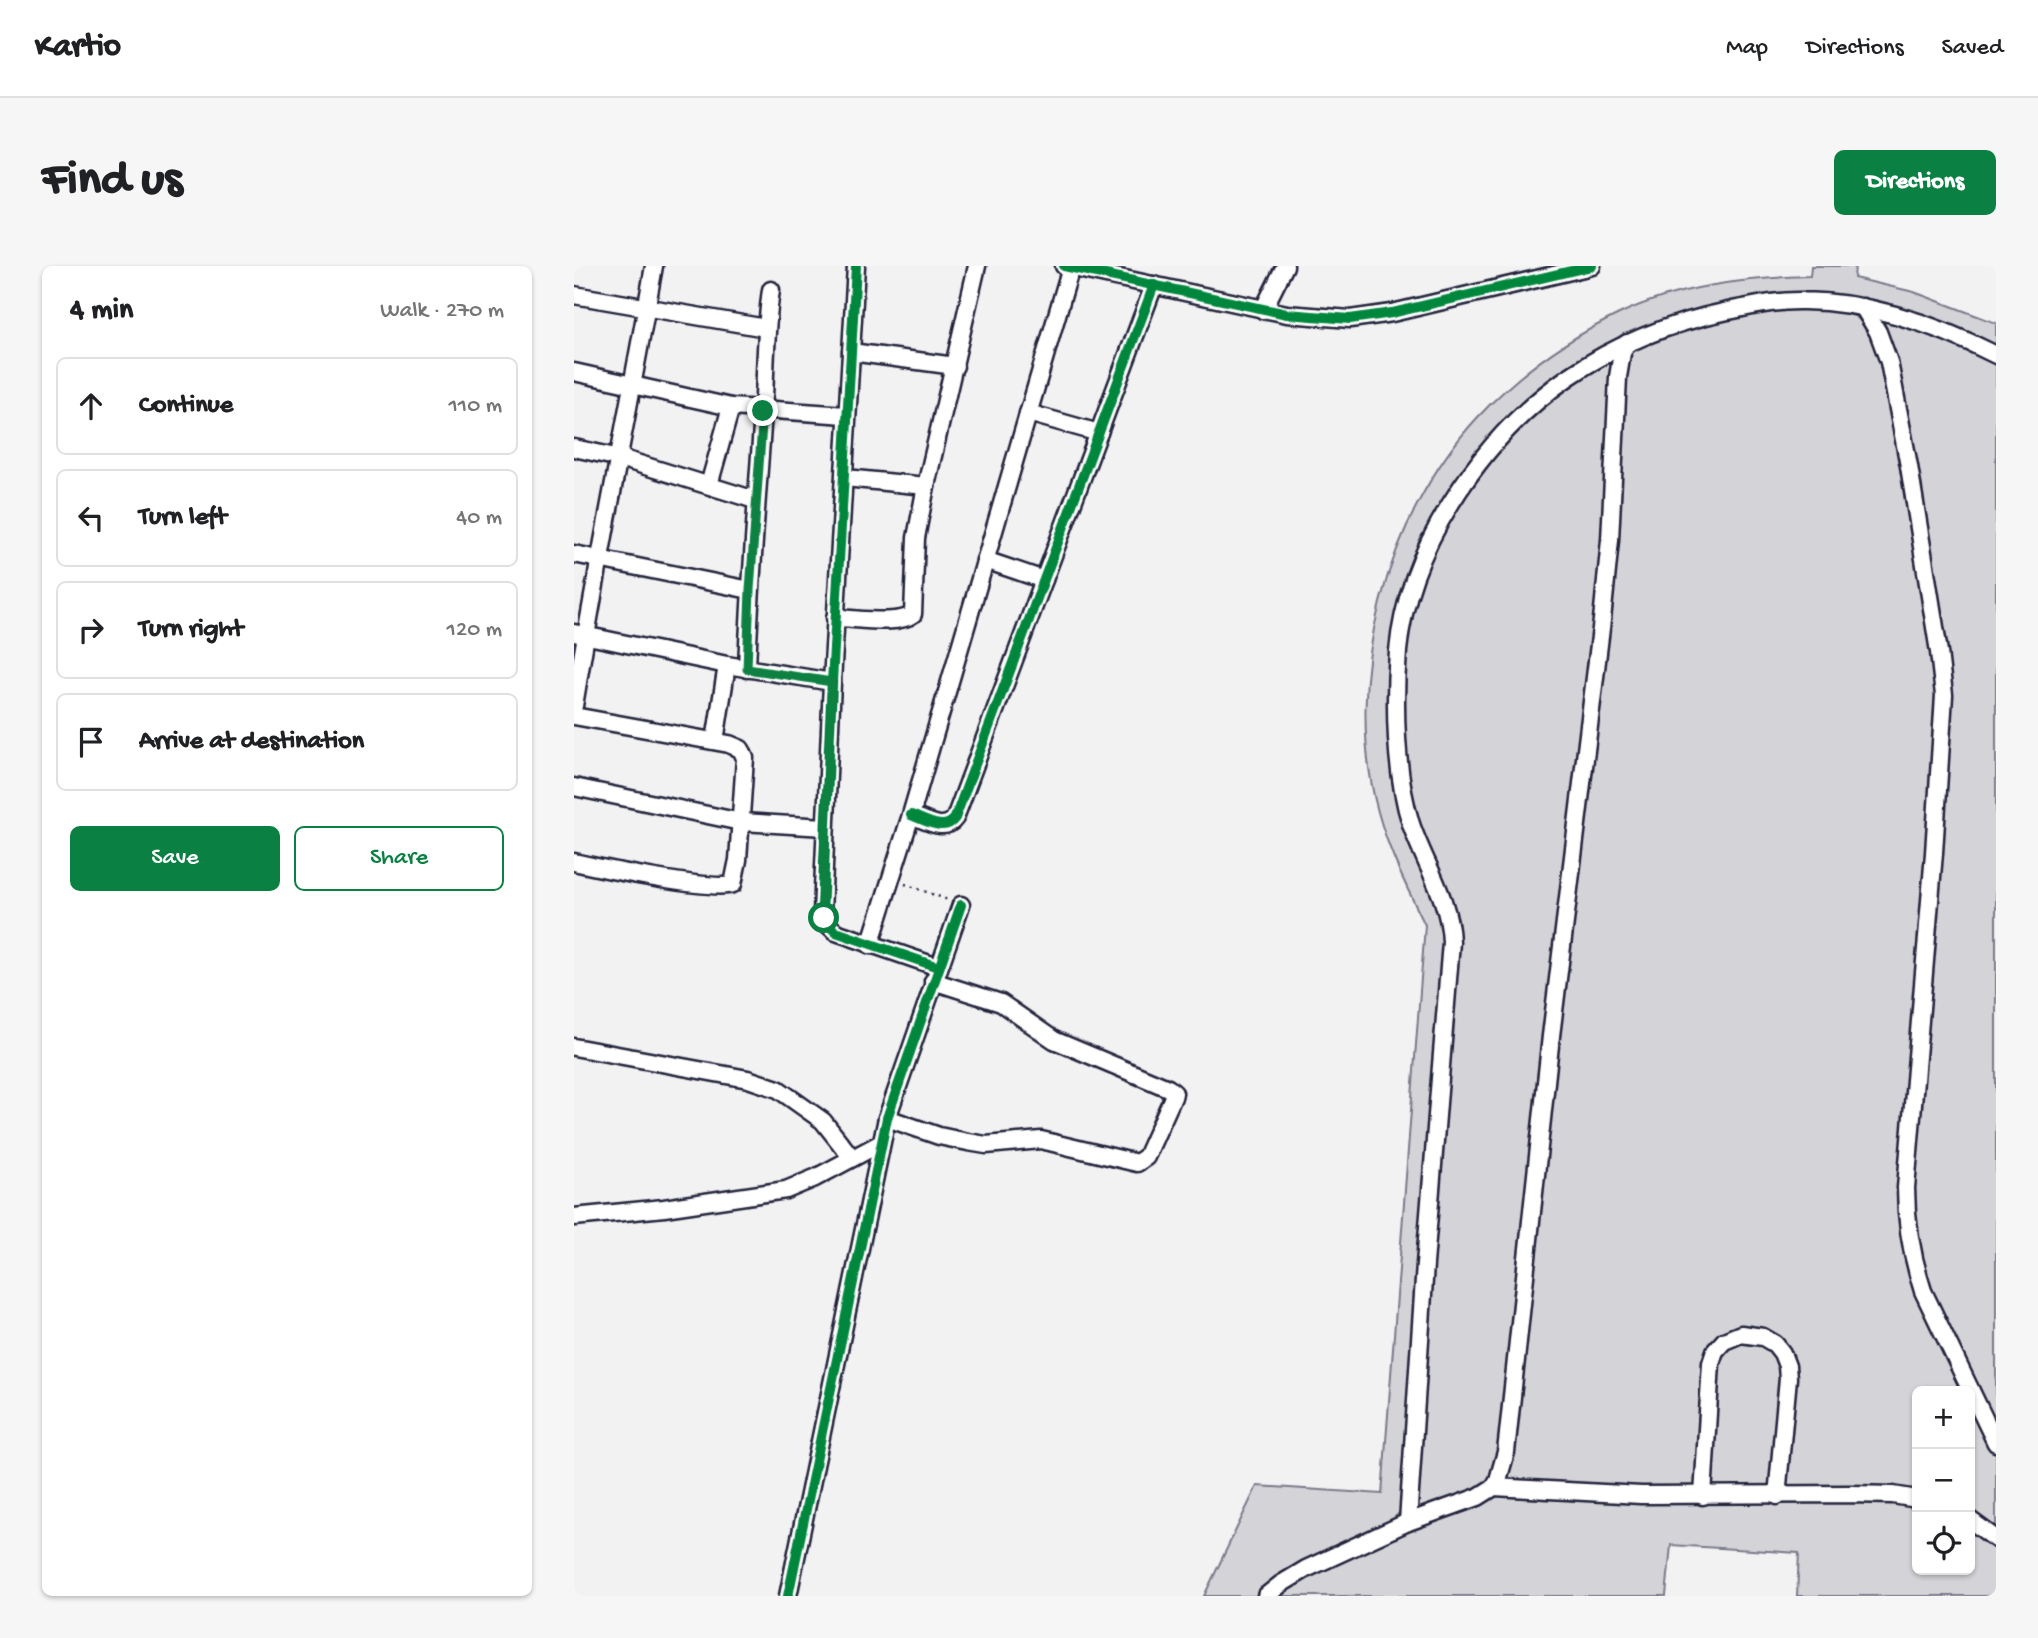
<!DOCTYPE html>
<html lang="en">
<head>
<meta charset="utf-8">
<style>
	body { margin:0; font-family:"Gochi Hand",sans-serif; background:#f6f6f6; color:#202124 }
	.controls { position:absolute; right:21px; bottom:21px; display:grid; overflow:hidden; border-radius:10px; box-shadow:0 2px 5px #0004 }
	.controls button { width:63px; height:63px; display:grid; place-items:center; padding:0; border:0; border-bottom:2px solid #e0e0e0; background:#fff; color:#202124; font:35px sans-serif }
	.stop { position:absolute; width:21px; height:21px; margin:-16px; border:5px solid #0b8043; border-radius:50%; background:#fff }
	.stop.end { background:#0b8043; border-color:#fff; box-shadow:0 2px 7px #0008 }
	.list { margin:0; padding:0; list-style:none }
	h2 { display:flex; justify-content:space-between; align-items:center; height:91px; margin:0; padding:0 28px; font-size:30px }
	h2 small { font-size:23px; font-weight:400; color:#757577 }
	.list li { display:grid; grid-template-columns:46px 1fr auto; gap:21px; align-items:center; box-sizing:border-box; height:98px; margin:0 14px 14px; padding:0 14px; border:2px solid #e0e0e0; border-radius:10px }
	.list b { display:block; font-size:26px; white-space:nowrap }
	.list em { font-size:23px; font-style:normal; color:#757577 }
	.actions { display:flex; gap:14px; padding:21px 28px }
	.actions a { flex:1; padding:16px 0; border:2px solid #0b8043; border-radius:10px; text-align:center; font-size:24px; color:#0b8043 }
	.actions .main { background:#0b8043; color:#fff }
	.icon { flex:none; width:38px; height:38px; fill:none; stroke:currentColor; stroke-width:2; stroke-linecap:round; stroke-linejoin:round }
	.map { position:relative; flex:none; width:1422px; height:1330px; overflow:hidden; border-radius:10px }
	header { display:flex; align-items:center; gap:42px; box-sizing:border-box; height:98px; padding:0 35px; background:#fff; border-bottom:2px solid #e0e0e0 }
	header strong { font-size:33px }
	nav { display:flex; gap:38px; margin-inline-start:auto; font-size:24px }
	.intro { display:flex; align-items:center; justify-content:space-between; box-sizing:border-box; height:168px; padding:0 42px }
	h1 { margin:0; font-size:49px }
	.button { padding:18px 32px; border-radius:10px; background:#0b8043; color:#fff; font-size:24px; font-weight:700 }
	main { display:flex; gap:42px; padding:0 42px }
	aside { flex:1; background:#fff; border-radius:10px; box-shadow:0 2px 5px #0004 }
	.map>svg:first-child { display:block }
	.green { fill:#d3d3d8; stroke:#7a7a8a; stroke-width:2 }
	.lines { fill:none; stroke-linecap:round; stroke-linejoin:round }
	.minor-casing { stroke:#22223b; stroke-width:21 }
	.path { stroke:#22223b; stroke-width:2.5; stroke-dasharray:2 5; stroke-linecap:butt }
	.minor { stroke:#fff; stroke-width:16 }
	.cycleway-casing { stroke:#fff; stroke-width:15 }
	.cycleway { stroke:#00873e; stroke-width:10 }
	.route { stroke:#0b8043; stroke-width:9 }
</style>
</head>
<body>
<header>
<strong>Kartio</strong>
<nav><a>Map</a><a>Directions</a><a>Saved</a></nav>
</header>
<div class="intro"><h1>Find us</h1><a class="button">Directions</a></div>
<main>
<aside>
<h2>4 min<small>Walk · 270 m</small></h2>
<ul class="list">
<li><svg class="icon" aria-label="ahead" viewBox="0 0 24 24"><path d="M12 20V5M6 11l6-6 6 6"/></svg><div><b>Continue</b></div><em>110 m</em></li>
<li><svg class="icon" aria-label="left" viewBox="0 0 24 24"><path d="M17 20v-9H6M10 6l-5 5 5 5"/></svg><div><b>Turn left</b></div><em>40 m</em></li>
<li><svg class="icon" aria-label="right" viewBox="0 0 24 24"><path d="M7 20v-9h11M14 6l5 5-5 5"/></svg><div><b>Turn right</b></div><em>120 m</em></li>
<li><svg class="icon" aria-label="arrive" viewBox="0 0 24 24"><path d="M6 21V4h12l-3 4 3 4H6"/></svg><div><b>Arrive at destination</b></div></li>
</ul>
<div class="actions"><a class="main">Save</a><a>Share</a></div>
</aside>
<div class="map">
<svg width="1422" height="1330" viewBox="0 0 1422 1330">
	<rect width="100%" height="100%" fill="#f2f2f3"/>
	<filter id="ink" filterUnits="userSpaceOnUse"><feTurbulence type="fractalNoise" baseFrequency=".0143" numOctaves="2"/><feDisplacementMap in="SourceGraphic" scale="14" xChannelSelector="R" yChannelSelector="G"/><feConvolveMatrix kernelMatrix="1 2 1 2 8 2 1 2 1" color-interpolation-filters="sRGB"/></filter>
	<g filter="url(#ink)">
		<g class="green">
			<path d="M 1237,0 L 1281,0 L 1280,12 L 1340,26 L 1422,57 L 1422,84 L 1287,35 L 1139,43 L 958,131 L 844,292 L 818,460 L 871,655 L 829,1233 L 826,1246 L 816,1256 L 704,1313 L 684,1330 L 630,1330 L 683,1220 L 808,1228 L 851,659 C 833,622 815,586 804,546 C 768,415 812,250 904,151 C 943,109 993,73 1045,48 C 1104,20 1171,12 1236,10 Z"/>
			<path d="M 1230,40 C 1288,48 1285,43 1309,97 L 1364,409 L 1332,977 L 1393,1125 L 1343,1125 L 1343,1229 L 1206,1225 L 1208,1078 L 1147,1072 L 1126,1226 L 927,1217 L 1047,110 L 1059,80 L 1141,52 Z"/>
			<path d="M 1310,52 L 1371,72 L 1422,96 L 1422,1170 L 1359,1040 L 1336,951 L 1372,474 L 1305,57 Z"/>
			<path d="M 1040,89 L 1033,272 L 928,1185 L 917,1218 L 844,1246 L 842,1244 L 874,745 L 880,735 L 881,694 L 842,553 L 831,496 L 829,387 L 844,316 L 893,219 L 965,139 Z"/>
			<path d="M 1160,1074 L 1192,1077 L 1209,1101 L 1199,1225 L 1133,1226 L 1141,1096 Z"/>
			<path d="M 1396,1131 L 1422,1185 L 1422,1266 L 1396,1248 Z"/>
			<path d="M 921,1225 L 1277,1233 L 1343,1239 L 1343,1304 L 1396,1304 L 1396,1261 L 1422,1279 L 1422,1330 L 1223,1330 L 1225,1287 L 1097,1279 L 1092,1330 L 700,1330 L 735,1308 Z"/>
		</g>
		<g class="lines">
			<defs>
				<g id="minor">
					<path d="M 282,0 L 258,416 L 248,647 L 253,658 L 262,666 L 364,701"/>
					<path d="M 490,0 L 713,48 L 776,53 L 818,47 L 1018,0"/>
					<path d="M 0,29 L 192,62"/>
					<path d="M 1289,41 L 1304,66 L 1315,96 L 1335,200 L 1365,386 L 1370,429 L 1360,587 L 1332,922 C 1332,958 1338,991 1349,1025 L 1422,1177"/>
					<path d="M 689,44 L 711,0"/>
					<path d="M 277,86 L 381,100"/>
					<path d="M 0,106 L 157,141 L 272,149"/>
					<path d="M 454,147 L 525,167"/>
					<path d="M 0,182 L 46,192 L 181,234"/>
					<path d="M 271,212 L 352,220"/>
					<path d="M 135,219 L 157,141"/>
					<path d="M 0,288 L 176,324"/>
					<path d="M 411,294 L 470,314"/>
					<path d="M 261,352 C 281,352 324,360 339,348 L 342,272 L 352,220 L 403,0"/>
					<path d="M 0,367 L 153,399 L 258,416"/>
					<path d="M 173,403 C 176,317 183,232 189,147 C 192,106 191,65 197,24"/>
					<path d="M 0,440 C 24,293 54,147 80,0"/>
					<path d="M 0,450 L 155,478 L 167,483 L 171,492 L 164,594 L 159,618 C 141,626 26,602 0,596"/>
					<path d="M 141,475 L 153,399"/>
					<path d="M 0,521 L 167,556 L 251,561"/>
					<path d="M 337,549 C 351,554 371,567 381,552 L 580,19"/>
					<path d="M 296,679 L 337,549 L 497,1"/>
					<path d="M 0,781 L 174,813 L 204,823 L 249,855 L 278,892"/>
					<path d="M 313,852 L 365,870 L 394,876 L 412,879 L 467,874 L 563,897 L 572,891 L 599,831 L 600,827 L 594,822 L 480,774 L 427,737 L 359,715"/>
					<path d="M 0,951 L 90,942 L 212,924 L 241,912 L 307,877"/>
					<path d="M 920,1221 L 1067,1229 L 1277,1228 L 1319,1229 L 1343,1233"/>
					<path d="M 1129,1230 L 1137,1097 L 1141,1085 L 1150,1075 L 1167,1068 L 1189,1071 L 1201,1078 L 1208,1087 L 1213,1100 L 1214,1112 L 1203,1230"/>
					<path d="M 1396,1254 L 1422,1273"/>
					<path d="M 834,1256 L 851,998 L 877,676 C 876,634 850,597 837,558 C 821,508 820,437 824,385 C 829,332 849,282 877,237 C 942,132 1033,70 1154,45 C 1179,40 1205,34 1230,35 C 1297,36 1363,59 1422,89"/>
					<path d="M 214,1330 L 313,852 L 387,639"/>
					<path d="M 692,1330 L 707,1318 L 732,1303 L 834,1256 L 904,1231 L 920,1221 L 924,1214 L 932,1186 L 977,770 L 1028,354 L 1036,274 L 1044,111 L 1048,87 L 1053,77"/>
				</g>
			</defs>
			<use href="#minor" class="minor-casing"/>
			<path class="path" d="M 331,618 L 374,634"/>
			<use href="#minor" class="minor"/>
			<defs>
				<g id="cycleway">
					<path d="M 282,0 L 258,416 L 248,647 L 253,658 L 262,666 L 364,701"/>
					<path d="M 490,0 L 713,48 L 776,53 L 818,47 L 1018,0"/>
					<path d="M 337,549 C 351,554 371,567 381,552 L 580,19"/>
					<path d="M 214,1330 L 313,852 L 387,639"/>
				</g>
			</defs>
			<use href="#cycleway" class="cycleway-casing"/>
			<use href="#cycleway" class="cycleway"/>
		</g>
	</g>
	<g class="lines" filter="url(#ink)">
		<path class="route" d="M 189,145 L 176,324 L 173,403 L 258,416 L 248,641 L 250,652"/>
	</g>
</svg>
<div class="controls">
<button>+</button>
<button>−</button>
<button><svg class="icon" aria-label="locate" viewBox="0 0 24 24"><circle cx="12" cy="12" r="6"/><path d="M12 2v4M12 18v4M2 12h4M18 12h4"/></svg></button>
</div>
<div class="stop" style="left:250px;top:652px"></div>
<div class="stop end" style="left:189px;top:145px"></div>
</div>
</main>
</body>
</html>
